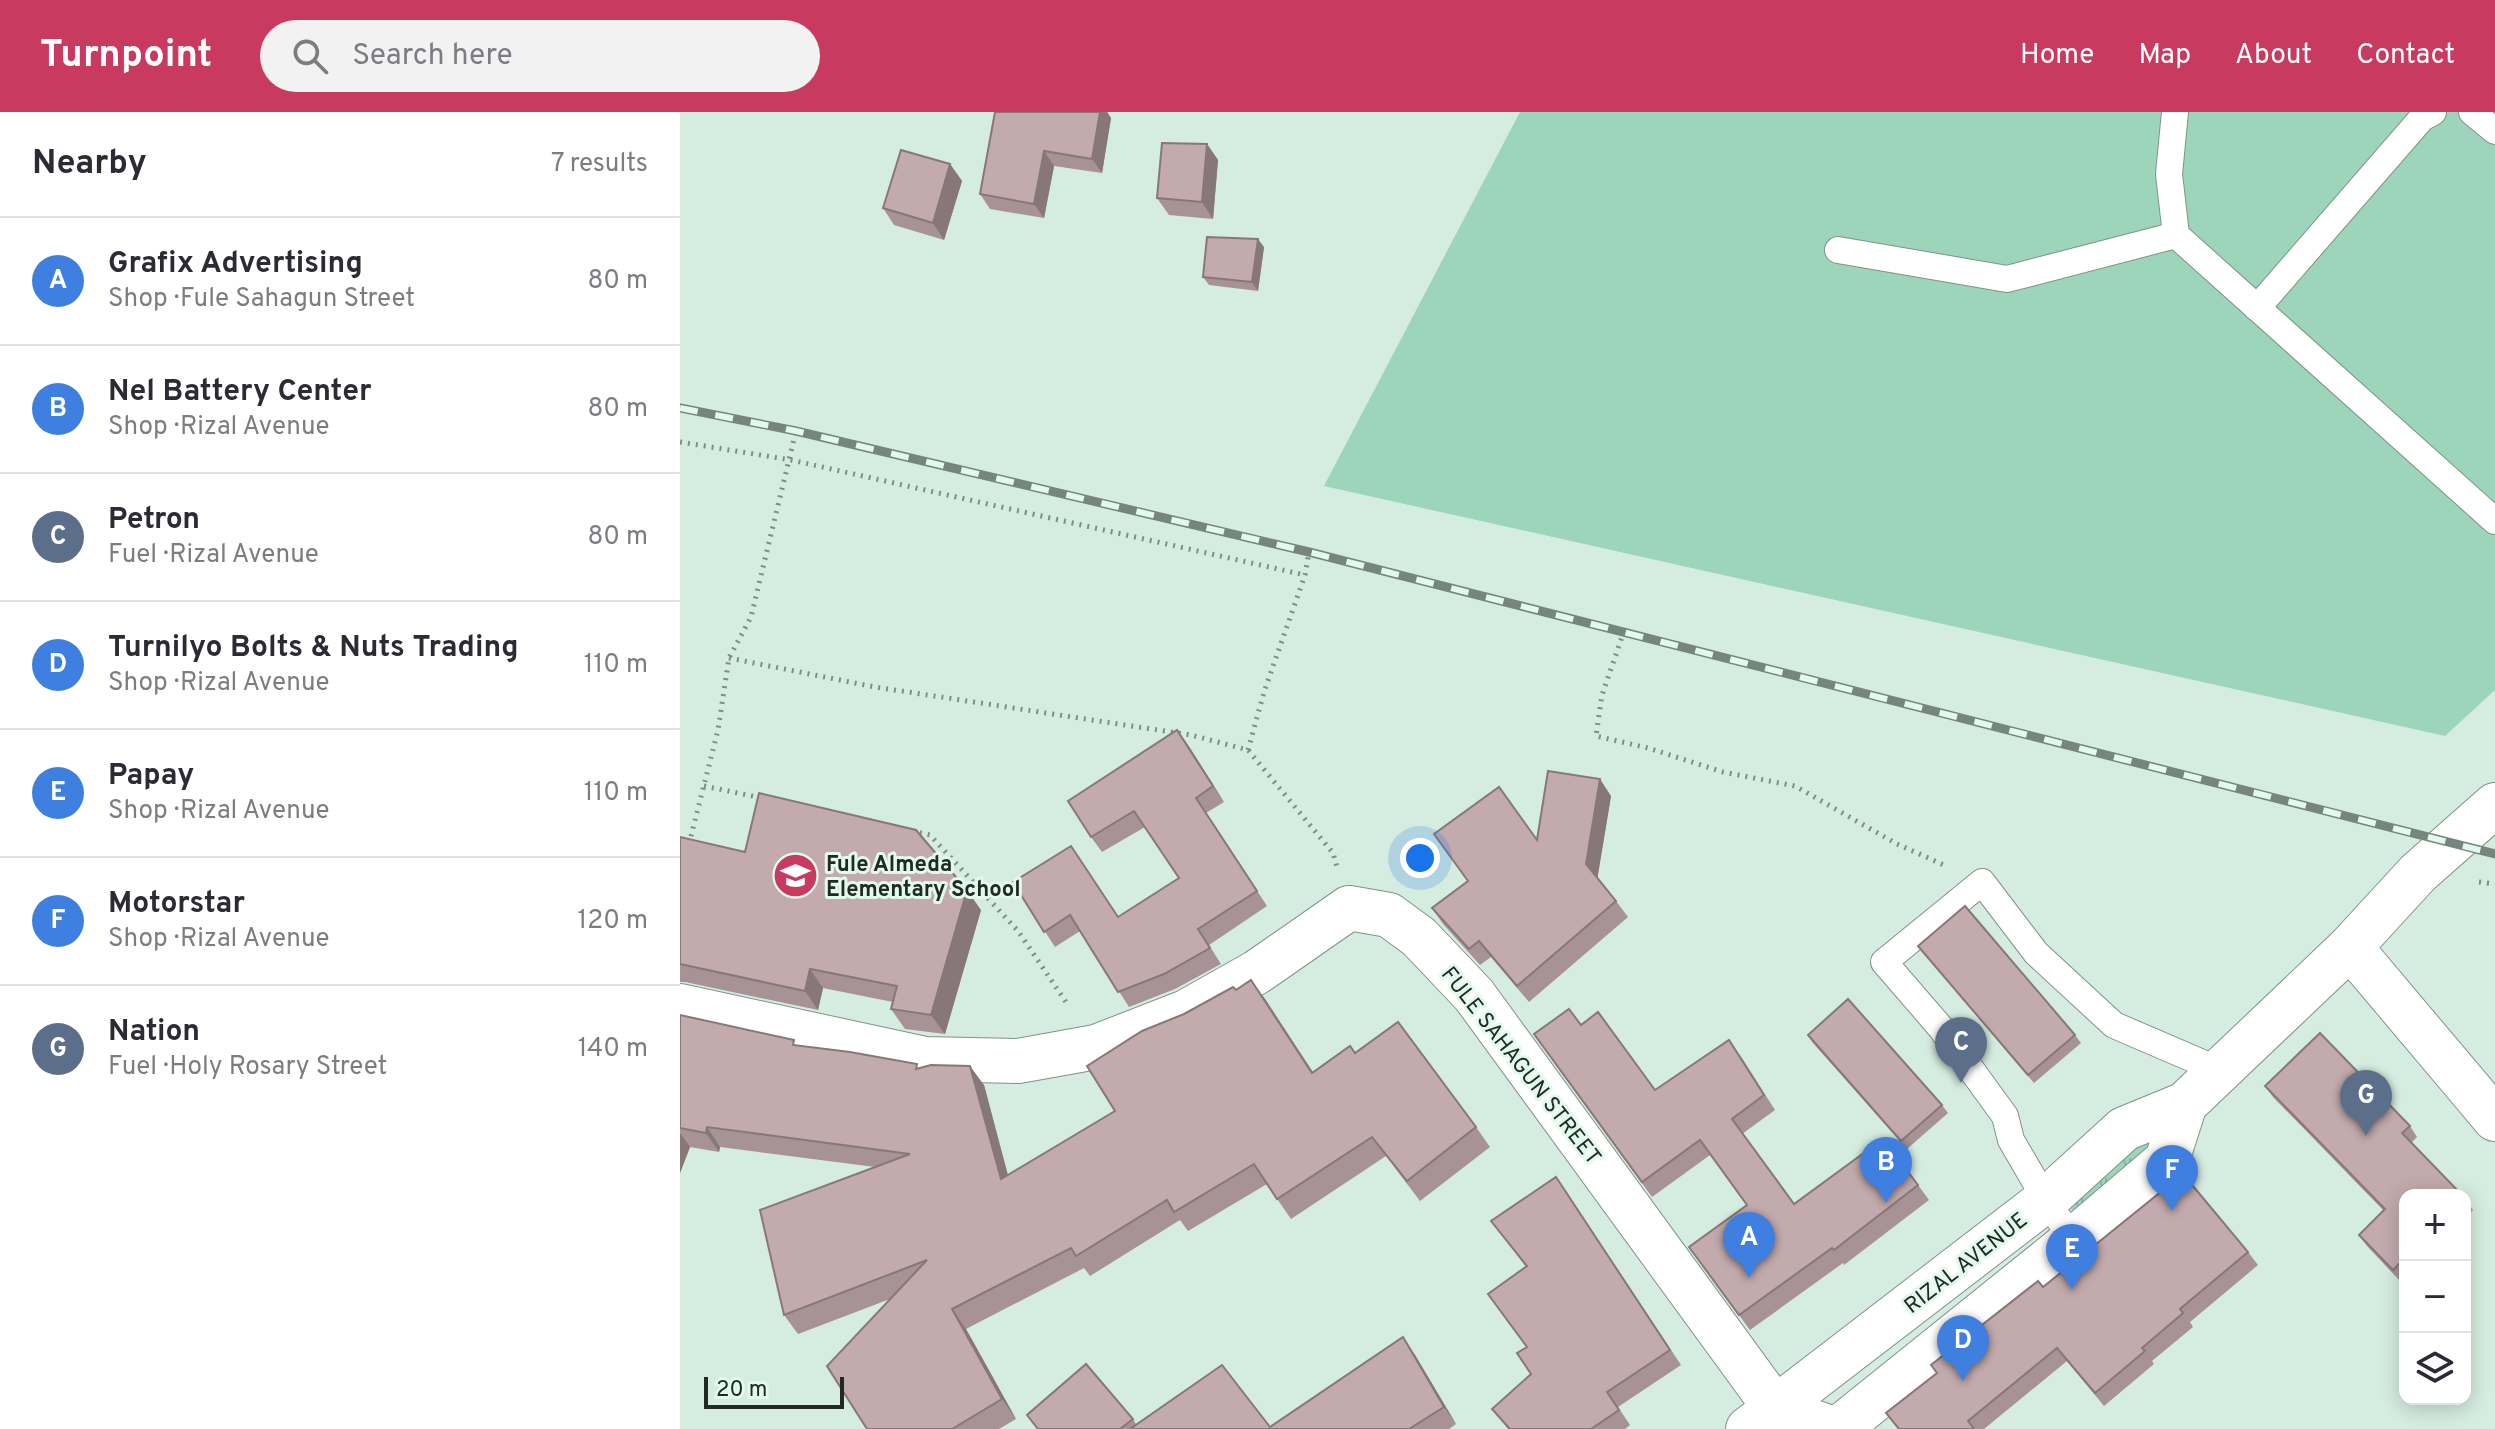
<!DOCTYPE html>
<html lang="en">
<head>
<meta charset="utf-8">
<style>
	body { margin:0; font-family:Overpass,sans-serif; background:#f2f2f3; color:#2b2b33 }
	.controls { position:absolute; right:24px; bottom:24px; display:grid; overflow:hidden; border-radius:16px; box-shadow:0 4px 20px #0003 }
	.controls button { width:72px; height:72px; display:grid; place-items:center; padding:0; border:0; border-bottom:2px solid #e1e1e2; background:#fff; color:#2b2b33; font:40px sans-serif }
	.scale { position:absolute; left:24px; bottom:20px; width:140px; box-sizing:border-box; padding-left:8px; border:4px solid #212925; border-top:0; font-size:22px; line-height:28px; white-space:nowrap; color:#212925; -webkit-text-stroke:6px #e2f9ee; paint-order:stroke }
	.you { position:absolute; left:740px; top:746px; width:28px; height:28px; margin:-20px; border:6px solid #fff; border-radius:50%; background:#1a73e8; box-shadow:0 0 0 12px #1a73e833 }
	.badge { display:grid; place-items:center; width:52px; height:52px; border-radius:50%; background:#c93a61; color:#fff; font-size:26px; font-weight:700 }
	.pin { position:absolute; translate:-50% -66px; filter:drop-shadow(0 2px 4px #0008) }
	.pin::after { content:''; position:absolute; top:42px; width:28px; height:24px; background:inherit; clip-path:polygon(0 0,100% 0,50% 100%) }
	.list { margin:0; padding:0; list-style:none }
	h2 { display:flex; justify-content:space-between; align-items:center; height:104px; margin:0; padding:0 32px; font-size:34px }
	h2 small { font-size:26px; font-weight:400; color:#7c7c81 }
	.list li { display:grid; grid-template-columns:52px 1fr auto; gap:24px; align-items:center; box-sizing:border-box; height:128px; padding:0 32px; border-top:2px solid #e1e1e2 }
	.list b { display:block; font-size:30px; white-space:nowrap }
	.list p { margin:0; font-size:26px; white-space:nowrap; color:#7c7c81 }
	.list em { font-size:26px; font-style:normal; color:#7c7c81 }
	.icon { flex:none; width:44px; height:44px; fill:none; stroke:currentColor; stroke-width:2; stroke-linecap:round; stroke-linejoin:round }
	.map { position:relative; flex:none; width:1815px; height:1317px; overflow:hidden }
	header { display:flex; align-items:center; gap:48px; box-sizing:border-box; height:112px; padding:0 40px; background:#c93a61; color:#fff }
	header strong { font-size:38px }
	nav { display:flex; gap:44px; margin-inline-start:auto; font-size:28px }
	.search { width:560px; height:72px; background:#f2f2f3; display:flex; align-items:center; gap:20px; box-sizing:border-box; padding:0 28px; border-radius:44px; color:#7c7c81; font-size:30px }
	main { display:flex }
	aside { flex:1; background:#fff }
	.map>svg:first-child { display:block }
	.grass { fill:#9dd5ba }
	.park { fill:url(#park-tufts) }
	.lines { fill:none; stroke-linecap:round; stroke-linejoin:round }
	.lane-casing { stroke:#7e9388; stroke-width:28 }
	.street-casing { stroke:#7e9388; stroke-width:46 }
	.secondary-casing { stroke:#7e9388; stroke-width:46 }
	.path { stroke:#7e8e85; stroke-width:5; stroke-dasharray:2 6; stroke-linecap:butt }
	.lane { stroke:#fff; stroke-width:26 }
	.street { stroke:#fff; stroke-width:44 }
	.secondary { stroke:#fff; stroke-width:44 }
	.rail-casing { stroke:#76857d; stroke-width:9 }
	.rail { stroke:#e2f9ee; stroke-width:6; stroke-dasharray:18; stroke-linecap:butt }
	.wall { fill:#a79295 }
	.shaded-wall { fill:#887779 }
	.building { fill:#c2aaad; stroke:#887779; stroke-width:2 }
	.labels { text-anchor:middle; stroke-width:6; stroke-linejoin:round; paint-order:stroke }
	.poi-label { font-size:22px; font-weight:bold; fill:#212925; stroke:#e2f9ee; text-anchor:start }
	.street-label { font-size:22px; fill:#212925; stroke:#e2f9ee }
</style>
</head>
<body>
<header>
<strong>Turnpoint</strong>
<div class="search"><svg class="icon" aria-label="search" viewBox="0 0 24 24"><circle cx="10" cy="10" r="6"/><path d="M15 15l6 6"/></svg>Search here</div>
<nav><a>Home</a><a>Map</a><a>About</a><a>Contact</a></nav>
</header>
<main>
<aside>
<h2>Nearby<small>7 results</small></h2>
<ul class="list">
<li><span class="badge" style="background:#3f7fe0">A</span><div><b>Grafix Advertising</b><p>Shop · Fule Sahagun Street</p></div><em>80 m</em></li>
<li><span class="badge" style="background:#3f7fe0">B</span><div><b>Nel Battery Center</b><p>Shop · Rizal Avenue</p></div><em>80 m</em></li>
<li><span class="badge" style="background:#5c6f8a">C</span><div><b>Petron</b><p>Fuel · Rizal Avenue</p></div><em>80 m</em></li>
<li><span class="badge" style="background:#3f7fe0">D</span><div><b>Turnilyo Bolts &amp; Nuts Trading</b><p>Shop · Rizal Avenue</p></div><em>110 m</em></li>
<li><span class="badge" style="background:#3f7fe0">E</span><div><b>Papay</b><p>Shop · Rizal Avenue</p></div><em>110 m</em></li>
<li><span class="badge" style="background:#3f7fe0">F</span><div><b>Motorstar</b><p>Shop · Rizal Avenue</p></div><em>120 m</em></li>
<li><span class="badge" style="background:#5c6f8a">G</span><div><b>Nation</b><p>Fuel · Holy Rosary Street</p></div><em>140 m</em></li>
</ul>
</aside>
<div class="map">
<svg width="1815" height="1317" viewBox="0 0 1815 1317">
	<defs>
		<pattern id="park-tufts" width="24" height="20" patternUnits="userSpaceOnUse" patternTransform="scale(2)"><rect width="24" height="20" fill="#9dd5ba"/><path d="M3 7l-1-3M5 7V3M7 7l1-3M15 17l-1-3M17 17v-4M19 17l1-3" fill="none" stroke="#87b7a0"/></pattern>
	</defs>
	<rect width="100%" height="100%" fill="#d5ece0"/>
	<path class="grass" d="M 840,0 L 1815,0 L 1815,578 L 1765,624 L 644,374 Z"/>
	<path class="park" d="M 1465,1020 L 1483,1033 L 1397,1107 L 1385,1088 Z"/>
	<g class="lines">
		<defs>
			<g id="lane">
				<path d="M 1495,0 L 1489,62 L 1496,123 L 1815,409"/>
				<path d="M 1792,0 L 1815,19"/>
				<path d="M 1158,138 L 1327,167 L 1496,123"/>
				<path d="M 1577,196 L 1742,6 L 1753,0"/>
				<path d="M 1393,1128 L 1366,1088 L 1331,1028 L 1325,1004 L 1261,916 L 1204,850 L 1302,770 L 1356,841 L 1434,913 L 1541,959"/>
			</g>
			<path id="street" d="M 0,894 L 245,947 L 338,949 L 416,935 L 506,900 L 577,860 L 669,796 L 709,803 L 739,825 L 794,883 L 1096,1297 L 1154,1317"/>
			<g id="secondary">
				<path d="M 1670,835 L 1815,1007"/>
				<path d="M 1068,1317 L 1366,1088 L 1444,1017 L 1505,992 L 1670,835 L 1738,761 L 1815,693"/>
				<path d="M 1158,1317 L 1393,1128 L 1487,1048 L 1505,992"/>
			</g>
		</defs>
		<use href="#lane" class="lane-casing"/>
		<use href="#street" class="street-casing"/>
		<use href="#secondary" class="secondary-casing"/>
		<g class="path">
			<path d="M 0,330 L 111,348 L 625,463"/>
			<path d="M 944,519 L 922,583 L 916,624 L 968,636 L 1043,660 L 1115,674 L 1217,732 L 1264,753"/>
			<path d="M 49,546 L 195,575 L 511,623 L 568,638 L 653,741 L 657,755"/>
			<path d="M 568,638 L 584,580 L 625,463 L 629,440"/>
			<path d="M 24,674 L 82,686"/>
			<path d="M 232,719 L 250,723 L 338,819 L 388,893"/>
			<path d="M 9,732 L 38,618 L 49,546 L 71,505 L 116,319"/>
			<path d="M 1799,770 L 1815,772"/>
		</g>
		<use href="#lane" class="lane"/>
		<use href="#street" class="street"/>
		<use href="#secondary" class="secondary"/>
		<defs>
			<path id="rail" d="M 0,296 L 116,319 L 629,440 L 1815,742"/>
		</defs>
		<use href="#rail" class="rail-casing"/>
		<use href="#rail" class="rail"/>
	</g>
	<g class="wall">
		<path d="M 315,0 L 427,0 L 431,6 L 422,61 L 374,54 L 364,106 L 310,97 L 300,82 Z"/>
		<path d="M 527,32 L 538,48 L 533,107 L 489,103 L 477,86 Z"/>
		<path d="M 270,52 L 282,69 L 264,128 L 214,113 L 203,96 Z"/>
		<path d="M 584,135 L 578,179 L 529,173 L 523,165 Z"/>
		<path d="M 508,633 L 544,690 L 526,701 L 587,794 L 529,833 L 541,852 L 495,877 L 449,895 L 400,819 L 375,835 L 333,770 L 439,805 L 499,766 L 465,715 L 422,740 L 411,725 Z"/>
		<path d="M 931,684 L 917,766 L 936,789 L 948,805 L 849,890 L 811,845 L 800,853 L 763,812 L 752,796 L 857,728 Z"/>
		<path d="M 0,725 L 301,798 L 265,922 L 225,917 L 211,897 L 213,890 L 143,876 L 138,898 L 5,870 L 0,870 Z"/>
		<path d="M 1238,834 L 1395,923 L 1401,931 L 1354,971 Z"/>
		<path d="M 556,878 L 585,887 L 633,960 L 675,941 L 796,1015 L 810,1035 L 740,1089 L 706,1044 L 611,1107 L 587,1072 L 508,1119 L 500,1108 L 410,1164 L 404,1156 L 286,1217 L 336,1307 L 319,1317 L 187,1317 L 210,1187 L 118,1222 L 104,1203 L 195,1055 L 40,1035 L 39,1040 L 10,1035 L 0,1061 L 0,903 L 118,934 L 239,956 L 304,973 L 328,1063 L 435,999 L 504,902 Z"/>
		<path d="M 854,922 L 975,978 L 1060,943 L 1095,998 L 1062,1022 L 1114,1092 L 1238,1073 L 1249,1088 L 1164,1153 L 1163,1151 L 1070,1218 L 1009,1135 L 1067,1094 L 1030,1043 L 972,1085 Z"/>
		<path d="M 1128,923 L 1262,993 L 1268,1001 L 1227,1037 L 1133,931 Z"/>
		<path d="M 1585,974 L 1730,1014 L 1737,1025 L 1731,1031 L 1725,1083 L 1725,1165 L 1720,1169 L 1687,1134 L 1679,1123 L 1704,1099 L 1593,985 Z"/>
		<path d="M 887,1081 L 1001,1253 L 938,1295 L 950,1313 L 945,1317 L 828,1317 L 812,1297 L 851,1262 L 846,1155 L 811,1109 Z"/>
		<path d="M 1785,1087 L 1793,1098 L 1785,1106 Z"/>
		<path d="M 1568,1140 L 1578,1153 L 1510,1210 L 1513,1215 L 1472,1249 L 1474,1252 L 1424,1294 L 1387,1249 L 1304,1317 L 1218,1317 L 1206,1301 L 1257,1262 L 1251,1253 L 1363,1175 Z"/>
		<path d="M 735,1243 L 776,1312 L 769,1317 L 358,1317 L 453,1307 L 456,1312 L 590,1315 Z"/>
	</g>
	<g class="shaded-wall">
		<path d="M 420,0 L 427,0 L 431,6 L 422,61 L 412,47 Z"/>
		<path d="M 527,32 L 538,48 L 533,107 L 522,90 Z"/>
		<path d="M 364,39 L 374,54 L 364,106 L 354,92 Z"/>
		<path d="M 270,52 L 282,69 L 264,128 L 253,111 Z"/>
		<path d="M 578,127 L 584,135 L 578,179 L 572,170 Z"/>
		<path d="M 497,618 L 508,633 L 544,690 L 533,674 Z"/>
		<path d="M 920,667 L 931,684 L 917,769 L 906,752 Z"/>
		<path d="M 287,778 L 301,798 L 265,922 L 251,903 Z"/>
		<path d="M 130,857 L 143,876 L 138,898 L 125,879 Z"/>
		<path d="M 571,868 L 585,887 L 646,981 L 632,961 Z"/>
		<path d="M 290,954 L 304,973 L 334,1087 L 321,1067 Z"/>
		<path d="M 27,1015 L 40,1035 L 39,1040 L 26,1021 Z"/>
		<path d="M 0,1021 L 10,1035 L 0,1061 Z"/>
		<path d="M 272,1197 L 286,1217 L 336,1307 L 322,1287 Z"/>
		<path d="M 723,1225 L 735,1243 L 776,1312 L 764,1295 Z"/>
	</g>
	<g class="building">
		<path d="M 315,0 L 420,0 L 412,47 L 364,39 L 354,92 L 300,82 Z"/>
		<path d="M 482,31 L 527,32 L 522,90 L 477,86 Z"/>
		<path d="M 221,38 L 270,52 L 253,111 L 203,96 Z"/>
		<path d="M 527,125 L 578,127 L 572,170 L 523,165 Z"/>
		<path d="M 497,618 L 533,674 L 516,686 L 577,779 L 518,817 L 530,836 L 484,862 L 438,880 L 390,803 L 364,820 L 333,770 L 391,734 L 438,805 L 499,766 L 454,699 L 411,725 L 388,689 Z"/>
		<path d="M 868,659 L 920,667 L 906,752 L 936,789 L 837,874 L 799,829 L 789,837 L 752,796 L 788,769 L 754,722 L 819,675 L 857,728 Z"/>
		<path d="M 79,681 L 236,718 L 287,778 L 251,903 L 211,897 L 217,874 L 130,857 L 125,879 L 0,852 L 0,725 L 65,740 Z"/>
		<path d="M 1285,794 L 1395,923 L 1348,963 L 1238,834 Z"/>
		<path d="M 571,868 L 632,961 L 670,934 L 675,941 L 718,910 L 796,1015 L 727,1069 L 692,1025 L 597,1087 L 574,1052 L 494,1100 L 487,1088 L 396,1144 L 391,1136 L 272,1197 L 322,1287 L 272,1317 L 187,1317 L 147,1254 L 247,1148 L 104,1203 L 80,1098 L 230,1042 L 27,1015 L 26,1021 L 0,1016 L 0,903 L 114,928 L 113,933 L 170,940 L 237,952 L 236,957 L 251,953 L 290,954 L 321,1067 L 435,999 L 407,954 L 462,919 L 504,902 L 553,875 L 556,878 Z"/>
		<path d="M 1168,887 L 1262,993 L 1221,1029 L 1128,923 Z"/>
		<path d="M 889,897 L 901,913 L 918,900 L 975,978 L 1049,928 L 1084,983 L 1052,1007 L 1114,1092 L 1203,1027 L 1238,1073 L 1154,1138 L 1152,1136 L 1059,1203 L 1009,1135 L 1067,1093 L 1020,1028 L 962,1070 L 854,922 Z"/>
		<path d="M 1640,921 L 1730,1014 L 1722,1021 L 1782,1083 L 1725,1083 L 1725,1146 L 1713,1158 L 1679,1123 L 1705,1097 L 1585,974 Z"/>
		<path d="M 1503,1062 L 1568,1140 L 1500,1197 L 1503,1201 L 1462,1236 L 1465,1239 L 1415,1281 L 1377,1236 L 1288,1309 L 1294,1317 L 1219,1317 L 1206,1301 L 1257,1261 L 1251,1253 L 1358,1169 L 1363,1175 Z"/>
		<path d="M 876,1065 L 990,1238 L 927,1280 L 939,1298 L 911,1317 L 830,1317 L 812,1297 L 851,1262 L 837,1241 L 847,1235 L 808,1182 L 847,1154 L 811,1109 Z"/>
		<path d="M 723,1225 L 764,1295 L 729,1317 L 450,1317 L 542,1253 L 590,1315 Z"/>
		<path d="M 406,1252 L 453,1307 L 440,1317 L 358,1317 L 347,1303 Z"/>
	</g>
	<defs>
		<symbol id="school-disc" viewBox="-11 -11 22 22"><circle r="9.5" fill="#c93a61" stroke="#e2f9ee"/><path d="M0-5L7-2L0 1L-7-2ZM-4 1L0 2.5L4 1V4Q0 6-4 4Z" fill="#fff"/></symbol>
	</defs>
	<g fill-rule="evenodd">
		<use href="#school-disc" x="90" y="738" width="51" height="51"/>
	</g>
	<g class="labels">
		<g class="poi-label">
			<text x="146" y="759">Fule Almeda<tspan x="146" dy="25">Elementary School</tspan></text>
		</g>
		<g class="street-label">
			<text transform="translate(842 953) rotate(52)" y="8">FULE SAHAGUN STREET</text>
			<text transform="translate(1285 1150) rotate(-38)" y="8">RIZAL AVENUE</text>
		</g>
	</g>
</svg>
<div class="controls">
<button>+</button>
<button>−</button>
<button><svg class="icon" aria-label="layers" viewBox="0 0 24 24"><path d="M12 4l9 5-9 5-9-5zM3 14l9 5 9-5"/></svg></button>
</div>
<div class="scale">20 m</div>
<div class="you"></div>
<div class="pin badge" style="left:1069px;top:1166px;background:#3f7fe0">A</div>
<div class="pin badge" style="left:1206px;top:1091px;background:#3f7fe0">B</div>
<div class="pin badge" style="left:1281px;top:971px;background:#5c6f8a">C</div>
<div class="pin badge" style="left:1283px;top:1269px;background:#3f7fe0">D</div>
<div class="pin badge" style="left:1392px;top:1178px;background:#3f7fe0">E</div>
<div class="pin badge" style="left:1492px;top:1099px;background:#3f7fe0">F</div>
<div class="pin badge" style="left:1686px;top:1024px;background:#5c6f8a">G</div>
</div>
</main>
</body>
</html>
